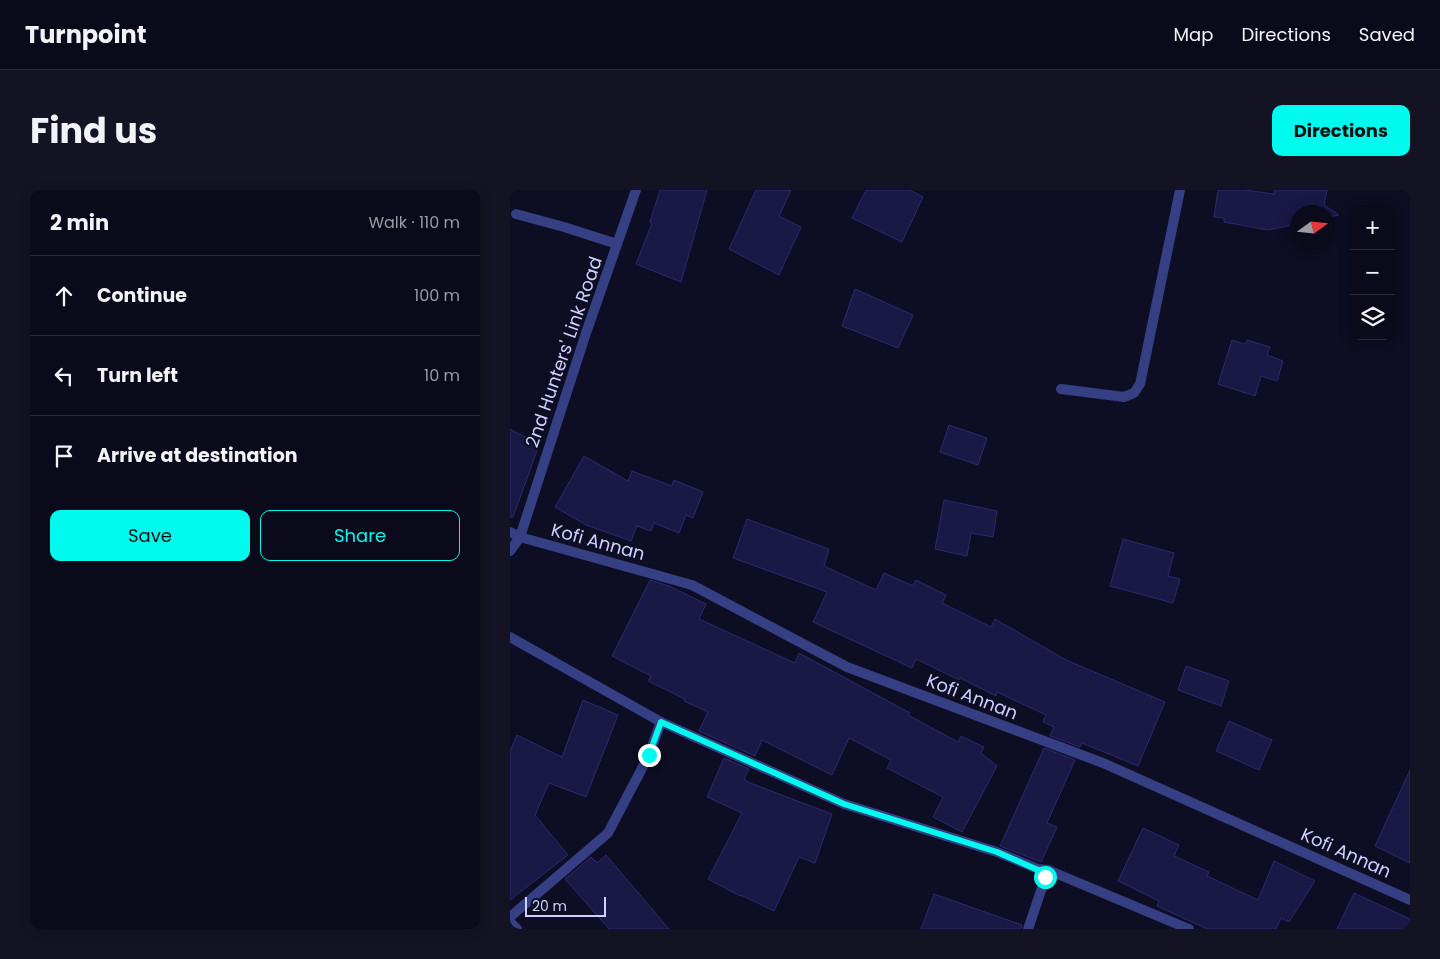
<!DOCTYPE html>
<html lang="en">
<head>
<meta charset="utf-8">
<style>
	body { margin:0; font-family:Poppins,sans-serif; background:#131323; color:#f1f3f6 }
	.controls { position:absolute; right:15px; top:15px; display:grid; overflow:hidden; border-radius:10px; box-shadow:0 2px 12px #0003 }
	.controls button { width:45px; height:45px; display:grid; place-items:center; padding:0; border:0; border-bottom:1px solid #2a2b39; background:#0a0a1a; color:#f1f3f6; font:25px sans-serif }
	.compass { position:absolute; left:780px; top:15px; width:45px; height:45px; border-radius:50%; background:#0a0a1a; box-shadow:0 2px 12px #0003; rotate:75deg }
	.scale { position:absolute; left:15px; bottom:12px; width:81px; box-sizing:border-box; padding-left:5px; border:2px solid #cfd0ff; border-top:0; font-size:14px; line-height:18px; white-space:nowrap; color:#cfd0ff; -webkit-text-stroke:4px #0d0d23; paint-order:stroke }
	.stop { position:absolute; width:15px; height:15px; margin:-11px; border:4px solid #00faee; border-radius:50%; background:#fff }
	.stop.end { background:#00faee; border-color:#fff; box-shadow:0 1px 5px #0008 }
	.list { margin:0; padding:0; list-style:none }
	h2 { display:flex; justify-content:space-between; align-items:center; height:65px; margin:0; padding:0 20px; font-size:21px }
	h2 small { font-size:16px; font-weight:400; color:#999aa2 }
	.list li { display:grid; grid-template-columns:32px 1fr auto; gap:15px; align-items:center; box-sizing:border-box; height:80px; padding:0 20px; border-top:1px solid #2a2b39 }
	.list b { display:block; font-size:19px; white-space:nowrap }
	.list em { font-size:16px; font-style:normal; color:#999aa2 }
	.actions { display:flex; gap:10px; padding:15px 20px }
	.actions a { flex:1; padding:11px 0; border:1px solid #00faee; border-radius:10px; text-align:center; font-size:18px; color:#00faee }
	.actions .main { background:#00faee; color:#111 }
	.icon { flex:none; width:28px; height:28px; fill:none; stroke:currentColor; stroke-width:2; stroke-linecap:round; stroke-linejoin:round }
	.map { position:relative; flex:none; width:900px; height:739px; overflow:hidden; border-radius:10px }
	header { display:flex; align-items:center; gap:30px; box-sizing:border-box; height:70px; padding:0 25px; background:#0a0a1a; border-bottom:1px solid #2a2b39 }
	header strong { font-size:24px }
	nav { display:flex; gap:28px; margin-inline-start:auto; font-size:18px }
	.intro { display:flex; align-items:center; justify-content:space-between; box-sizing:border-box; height:120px; padding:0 30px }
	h1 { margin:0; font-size:35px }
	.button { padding:12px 22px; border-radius:10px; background:#00faee; color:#111; font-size:18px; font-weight:700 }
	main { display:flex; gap:30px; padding:0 30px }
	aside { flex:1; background:#0a0a1a; border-radius:10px; box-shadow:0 2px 12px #0003 }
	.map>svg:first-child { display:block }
	.building { fill:#1a1845; stroke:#2d2972 }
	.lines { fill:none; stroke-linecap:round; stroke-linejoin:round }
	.service { stroke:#363e84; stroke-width:10 }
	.minor { stroke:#363e84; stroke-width:10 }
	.route { stroke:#00faee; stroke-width:6 }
	.labels { text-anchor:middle; stroke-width:4.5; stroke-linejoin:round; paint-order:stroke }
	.street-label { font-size:18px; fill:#cfd0ff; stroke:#0d0d23 }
</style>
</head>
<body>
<header>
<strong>Turnpoint</strong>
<nav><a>Map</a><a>Directions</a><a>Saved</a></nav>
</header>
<div class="intro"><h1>Find us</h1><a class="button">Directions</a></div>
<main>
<aside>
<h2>2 min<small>Walk · 110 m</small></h2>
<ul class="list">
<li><svg class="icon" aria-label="ahead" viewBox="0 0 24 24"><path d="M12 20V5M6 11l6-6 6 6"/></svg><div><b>Continue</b></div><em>100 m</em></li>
<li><svg class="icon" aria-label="left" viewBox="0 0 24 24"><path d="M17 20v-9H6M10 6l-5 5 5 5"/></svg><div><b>Turn left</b></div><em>10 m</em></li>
<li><svg class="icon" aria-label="arrive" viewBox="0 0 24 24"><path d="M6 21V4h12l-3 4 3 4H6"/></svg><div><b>Arrive at destination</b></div></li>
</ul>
<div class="actions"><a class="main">Save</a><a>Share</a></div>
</aside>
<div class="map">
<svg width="900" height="739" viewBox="0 0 900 739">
	<rect width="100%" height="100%" fill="#0d0d23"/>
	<g class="building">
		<path d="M 150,0 L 197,0 L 171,92 L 126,74 L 142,33 L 140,32 Z"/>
		<path d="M 246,0 L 281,0 L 269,26 L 291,37 L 269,85 L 219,59 Z"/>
		<path d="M 356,0 L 400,0 L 413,7 L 392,52 L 342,28 Z"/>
		<path d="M 708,0 L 735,0 L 764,4 L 765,0 L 817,0 L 814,15 L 829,25 L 818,27 L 818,22 L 788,22 L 788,34 L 758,40 L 714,32 L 714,28 L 704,27 Z"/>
		<path d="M 345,99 L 403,125 L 388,158 L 332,136 Z"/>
		<path d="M 722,150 L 735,154 L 737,150 L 760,157 L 757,165 L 773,171 L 767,191 L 751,186 L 745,206 L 708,194 Z"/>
		<path d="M 439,235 L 477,248 L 468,275 L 430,262 Z"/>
		<path d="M 0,239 L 21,250 L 22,255 L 28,258 L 3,327 L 0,327 Z"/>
		<path d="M 74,266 L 118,291 L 122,281 L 162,296 L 164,290 L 193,302 L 183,328 L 176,325 L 169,343 L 144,333 L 141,341 L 127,336 L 121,351 L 76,335 L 45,317 Z"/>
		<path d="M 434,310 L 487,321 L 483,347 L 461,343 L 457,366 L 425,359 Z"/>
		<path d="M 237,329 L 319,359 L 314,376 L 366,400 L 374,383 L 403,396 L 406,390 L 436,405 L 432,413 L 481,437 L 485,429 L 556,470 L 655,512 L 628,576 L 572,553 L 570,557 L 540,546 L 544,537 L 533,532 L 536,525 L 487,502 L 486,506 L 450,488 L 449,490 L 406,469 L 402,478 L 303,432 L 317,402 L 223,368 Z"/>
		<path d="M 613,349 L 664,363 L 658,386 L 670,389 L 663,413 L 600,396 Z"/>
		<path d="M 140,390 L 159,396 L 196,414 L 189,429 L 285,473 L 289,463 L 400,523 L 398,525 L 448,552 L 451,546 L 474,557 L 471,563 L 487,576 L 452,642 L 423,627 L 433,607 L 377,578 L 381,570 L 339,548 L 322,585 L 252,550 L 245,566 L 189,541 L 198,522 L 174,511 L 175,509 L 138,491 L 141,486 L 102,466 Z"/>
		<path d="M 676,476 L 719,491 L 711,516 L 668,500 Z"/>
		<path d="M 73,510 L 108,525 L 76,607 L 39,593 L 25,625 L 58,665 L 0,710 L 0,561 L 7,545 L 52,567 Z"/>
		<path d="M 719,531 L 762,550 L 749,580 L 706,561 Z"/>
		<path d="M 534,558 L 565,570 L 537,633 L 547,637 L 531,672 L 490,656 Z"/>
		<path d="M 214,568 L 239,579 L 234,589 L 240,593 L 322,624 L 305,673 L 289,667 L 264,721 L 231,705 L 230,706 L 198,689 L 232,623 L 197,607 Z"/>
		<path d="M 900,580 L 900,673 L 865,656 Z"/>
		<path d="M 633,638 L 669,655 L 664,666 L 699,682 L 697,686 L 748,710 L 764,671 L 805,691 L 779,732 L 771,728 L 766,739 L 697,739 L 647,716 L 649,711 L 608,691 Z"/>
		<path d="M 96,665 L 159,739 L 99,739 L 55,689 L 81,667 L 87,673 Z"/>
		<path d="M 844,703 L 900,729 L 900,739 L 827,739 Z"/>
		<path d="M 424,704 L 512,735 L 511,739 L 411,739 Z"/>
	</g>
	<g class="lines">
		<path class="service" d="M 6,24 L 54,37 L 107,54"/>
		<g class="minor">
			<path d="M 551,199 L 614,207 L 624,203 L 630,194 L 670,0"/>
			<path d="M 0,342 L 10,347 L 182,395 L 337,477 L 593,573 L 900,710"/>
			<path d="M 0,361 L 10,347 L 76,143 L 126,0"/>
			<path d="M 0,447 L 151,532 L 334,614 L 487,662 L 528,679 L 538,680 L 679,739"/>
			<path d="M 0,727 L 98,643 L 139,565 L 151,532"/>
			<path d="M 0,732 L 7,739"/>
			<path d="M 518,739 L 538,680"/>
		</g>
	</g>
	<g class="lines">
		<path class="route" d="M 139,565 L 151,532 L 334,614 L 487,662 L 528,680 L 538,680 L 535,687"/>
	</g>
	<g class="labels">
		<g class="street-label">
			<text transform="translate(54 162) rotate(-71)" y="6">2nd Hunters' Link Road</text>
			<text transform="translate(88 352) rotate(15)" y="6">Kofi Annan</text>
			<text transform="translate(462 507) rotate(21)" y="6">Kofi Annan</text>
			<text transform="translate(836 663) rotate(24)" y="6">Kofi Annan</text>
		</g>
	</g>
</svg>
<div class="controls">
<button>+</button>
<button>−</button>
<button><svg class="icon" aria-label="layers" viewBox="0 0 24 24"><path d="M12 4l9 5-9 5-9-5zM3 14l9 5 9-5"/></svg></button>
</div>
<svg class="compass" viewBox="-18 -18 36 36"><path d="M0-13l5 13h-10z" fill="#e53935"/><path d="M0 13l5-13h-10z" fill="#999aa2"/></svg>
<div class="scale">20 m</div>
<div class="stop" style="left:535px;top:687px"></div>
<div class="stop end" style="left:139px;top:565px"></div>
</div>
</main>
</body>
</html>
